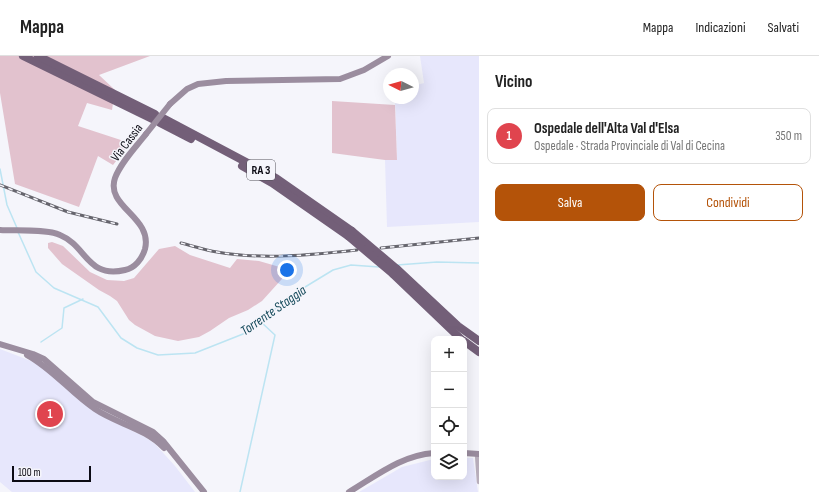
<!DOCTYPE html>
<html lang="it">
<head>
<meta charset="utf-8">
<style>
	body { margin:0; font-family:"Sofia Sans Condensed",sans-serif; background:#f6f6f6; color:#222 }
	.controls { position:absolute; right:12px; bottom:12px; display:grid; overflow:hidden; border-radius:8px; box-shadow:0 4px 16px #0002 }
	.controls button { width:36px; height:36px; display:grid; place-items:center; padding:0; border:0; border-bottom:1px solid #e0e0e0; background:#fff; color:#222; font:20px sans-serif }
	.compass { position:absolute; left:383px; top:12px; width:36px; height:36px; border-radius:50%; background:#fff; box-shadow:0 4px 16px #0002; rotate:275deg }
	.scale { position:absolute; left:12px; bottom:10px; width:79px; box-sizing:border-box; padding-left:4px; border:2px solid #0c0b14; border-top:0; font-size:11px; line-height:14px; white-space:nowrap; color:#0c0b14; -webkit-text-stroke:3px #f5f5fb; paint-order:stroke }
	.you { position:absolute; left:287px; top:214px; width:14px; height:14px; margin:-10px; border:3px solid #fff; border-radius:50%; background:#1a73e8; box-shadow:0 0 0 6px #1a73e833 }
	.badge { display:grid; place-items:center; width:26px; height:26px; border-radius:50%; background:#b45309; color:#fff; font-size:13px; font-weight:700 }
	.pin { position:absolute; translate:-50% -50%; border:2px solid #fff; box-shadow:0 1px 4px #0006 }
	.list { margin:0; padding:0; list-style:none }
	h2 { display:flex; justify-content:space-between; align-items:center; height:52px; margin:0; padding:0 16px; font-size:17px }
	h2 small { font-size:13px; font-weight:400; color:#767676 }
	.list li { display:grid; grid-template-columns:26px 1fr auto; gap:12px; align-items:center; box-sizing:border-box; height:56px; margin:0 8px 8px; padding:0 8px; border:1px solid #e0e0e0; border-radius:8px }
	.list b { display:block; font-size:15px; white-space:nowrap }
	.list p { margin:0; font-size:13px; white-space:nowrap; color:#767676 }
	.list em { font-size:13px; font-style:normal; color:#767676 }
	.actions { display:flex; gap:8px; padding:12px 16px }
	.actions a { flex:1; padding:9px 0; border:1px solid #b45309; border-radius:8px; text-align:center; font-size:14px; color:#b45309 }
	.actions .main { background:#b45309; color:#fff }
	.icon { flex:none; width:22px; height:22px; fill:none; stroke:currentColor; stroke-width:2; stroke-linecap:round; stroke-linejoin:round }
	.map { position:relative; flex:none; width:479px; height:436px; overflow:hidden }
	header { display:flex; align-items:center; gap:24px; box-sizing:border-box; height:56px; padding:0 20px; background:#fff; border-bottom:1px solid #e0e0e0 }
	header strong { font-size:19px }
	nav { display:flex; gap:22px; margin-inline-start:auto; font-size:14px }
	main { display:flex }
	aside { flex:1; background:#fff }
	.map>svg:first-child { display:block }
	.built { fill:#e7e7fc }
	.green { fill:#e2c2ce }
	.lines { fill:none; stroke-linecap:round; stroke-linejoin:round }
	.stream { stroke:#bce4f2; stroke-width:1.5 }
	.street { stroke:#b9afbc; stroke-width:4.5 }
	.secondary { stroke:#9b8d9f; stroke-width:6 }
	.highway { stroke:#735f78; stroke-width:8 }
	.rail-casing { stroke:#66656d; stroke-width:3 }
	.rail { stroke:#f5f5fb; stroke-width:1.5; stroke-dasharray:4.5; stroke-linecap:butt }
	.secondary-bridge { stroke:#9b8d9f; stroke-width:6 }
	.highway-bridge { stroke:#735f78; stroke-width:8 }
	.labels { text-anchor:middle; stroke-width:3; stroke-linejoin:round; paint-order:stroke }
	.shield { fill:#f5f5fb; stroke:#525159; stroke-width:1 }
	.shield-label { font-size:12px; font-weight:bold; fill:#0c0b14 }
	.street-label { font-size:13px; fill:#0c0b14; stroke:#f5f5fb }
	.water-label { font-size:14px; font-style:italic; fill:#14495a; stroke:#f5f5fb }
</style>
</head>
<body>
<header>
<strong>Mappa</strong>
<nav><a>Mappa</a><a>Indicazioni</a><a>Salvati</a></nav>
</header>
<main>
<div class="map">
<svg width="479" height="436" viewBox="0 0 479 436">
	<rect width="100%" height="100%" fill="#f5f5fb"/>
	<g class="built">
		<path d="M 420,0 L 479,0 L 479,166 L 387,171 L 385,104 L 397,104 L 395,42 L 413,42 L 413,30 L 424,27 Z"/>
		<path d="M 0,293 L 31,305 L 40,310 L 114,366 L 145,381 L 155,388 L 175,410 L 195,436 L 12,436 L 0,426 Z"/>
		<path d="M 464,402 L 473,402 L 478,436 L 359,436 L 402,411 L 434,403 L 434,421 L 464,421 Z"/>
	</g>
	<g class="green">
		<path d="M 0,0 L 150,0 L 99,19 L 115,34 L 112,54 L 87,47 L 78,70 L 130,87 L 113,109 L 98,100 L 79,151 L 15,128 L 0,37 Z"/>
		<path d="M 332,45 L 395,49 L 397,104 L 385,104 L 332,97 Z"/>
		<path d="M 52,186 L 63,190 L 90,216 L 107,224 L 124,225 L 134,222 L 159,193 L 175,190 L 190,199 L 230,212 L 237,203 L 259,205 L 290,214 L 262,245 L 248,254 L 229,262 L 210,275 L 199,281 L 178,285 L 155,280 L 135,269 L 129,264 L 117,245 L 110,240 L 99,234 L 62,208 L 48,192 L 48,187 Z"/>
	</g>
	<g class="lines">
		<g class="stream">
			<path d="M 0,113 L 7,149 L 17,172"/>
			<path d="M 18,176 L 36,216 L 54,232 L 98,251 L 121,282 L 137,292 L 158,299 L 195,297 L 243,278 L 261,266 L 287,242 L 333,214 L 351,209 L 379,211"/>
			<path d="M 397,209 L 437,206 L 479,207"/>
			<path d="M 41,286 L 62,272 L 64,252 L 83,243"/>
			<path d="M 240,436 L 275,279 L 261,266"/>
		</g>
		<path class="street" d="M 477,398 L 479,426"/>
		<g class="secondary">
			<path d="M 170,48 L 187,33 L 198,28 L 226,25 L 340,23 L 364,14 L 388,0"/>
			<path d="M 0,174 C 16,175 47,173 60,179 C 87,190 87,223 125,214 C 135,212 142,203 145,193 C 153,161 105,151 115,122 C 121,106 136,91 146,78"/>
			<path d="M 0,288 L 33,298 L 44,303 L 93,346 L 153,376 L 163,385 L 204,436"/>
			<path d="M 27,299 C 53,313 71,337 95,353 C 117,368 145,372 164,392"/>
			<path d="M 464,397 L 479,398"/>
			<path d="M 349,436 C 376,420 402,399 434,397"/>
		</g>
		<g class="highway">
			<path d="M 23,0 L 152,63"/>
			<path d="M 38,0 L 155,58"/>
			<path d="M 163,62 L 276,122 L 352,175"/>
			<path d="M 160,67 L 191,83"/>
			<path d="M 242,110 L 272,127 L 348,180"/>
			<path d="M 397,213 L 458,270 L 479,285"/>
			<path d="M 393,218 L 461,283"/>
			<path d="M 464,285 L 479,296"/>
		</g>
		<defs>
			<g id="rail">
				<path d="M 0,129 L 68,156 L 117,168"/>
				<path d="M 181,187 C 193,190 205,194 217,196 C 262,204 311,199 357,194"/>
				<path d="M 381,192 L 479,182"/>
			</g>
		</defs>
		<use href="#rail" class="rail-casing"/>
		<use href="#rail" class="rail"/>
		<path class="secondary-bridge" d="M 146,78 L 170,48"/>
		<g class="highway-bridge">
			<path d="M 352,175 L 397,213"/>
			<path d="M 348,180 L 393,218"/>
		</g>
	</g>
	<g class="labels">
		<rect class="shield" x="247" y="104" width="28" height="20" rx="3"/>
		<g class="shield-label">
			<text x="261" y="118">RA 3</text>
		</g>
		<g class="street-label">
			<text transform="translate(126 86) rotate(-53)" y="5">Via Cassia</text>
		</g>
		<g class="water-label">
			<text transform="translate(273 254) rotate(-35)" y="5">Torrente Staggia</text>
		</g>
	</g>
</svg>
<div class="controls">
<button>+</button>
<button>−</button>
<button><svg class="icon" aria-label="locate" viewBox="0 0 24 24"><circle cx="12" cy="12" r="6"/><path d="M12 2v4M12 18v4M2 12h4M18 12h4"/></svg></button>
<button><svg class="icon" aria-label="layers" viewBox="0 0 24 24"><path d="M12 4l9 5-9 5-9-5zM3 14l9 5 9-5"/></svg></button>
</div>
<svg class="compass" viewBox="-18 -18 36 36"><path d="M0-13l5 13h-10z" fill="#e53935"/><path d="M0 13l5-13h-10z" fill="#767676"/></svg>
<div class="scale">100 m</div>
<div class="you"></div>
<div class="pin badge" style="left:50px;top:358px;background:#e0444e">1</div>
</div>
<aside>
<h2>Vicino<small></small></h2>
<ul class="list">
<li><span class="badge" style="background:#e0444e">1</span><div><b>Ospedale dell'Alta Val d'Elsa</b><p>Ospedale · Strada Provinciale di Val di Cecina</p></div><em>350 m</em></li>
</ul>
<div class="actions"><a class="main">Salva</a><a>Condividi</a></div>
</aside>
</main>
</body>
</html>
